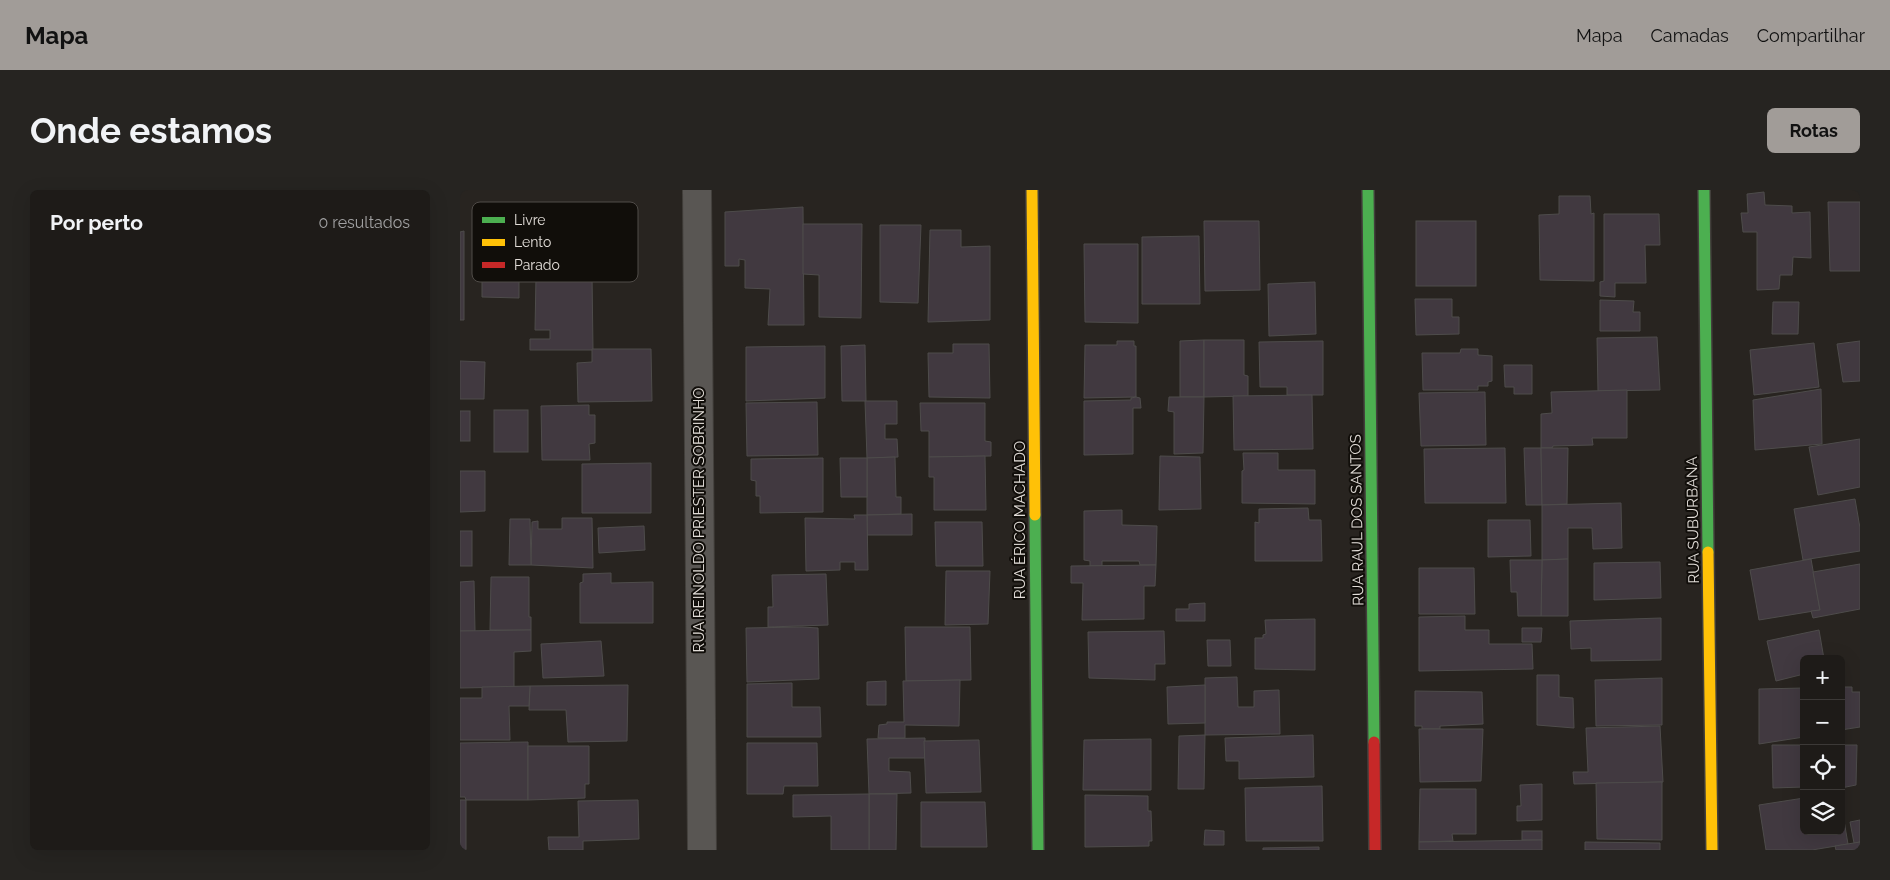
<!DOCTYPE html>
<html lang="pt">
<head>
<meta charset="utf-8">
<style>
	body { margin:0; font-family:Raleway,sans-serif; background:#262421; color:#f1f3f6 }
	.controls { position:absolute; right:15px; bottom:15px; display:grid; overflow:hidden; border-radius:8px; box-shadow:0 5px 20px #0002 }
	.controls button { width:45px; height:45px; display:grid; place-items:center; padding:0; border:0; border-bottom:1px solid #3c3937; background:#1e1b18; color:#f1f3f6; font:25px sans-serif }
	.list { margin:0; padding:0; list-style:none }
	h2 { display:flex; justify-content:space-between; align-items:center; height:65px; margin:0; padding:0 20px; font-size:21px }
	h2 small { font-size:16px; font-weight:400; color:#a1a1a2 }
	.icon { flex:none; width:28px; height:28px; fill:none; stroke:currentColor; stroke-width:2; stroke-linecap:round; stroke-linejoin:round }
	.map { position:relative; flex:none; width:1400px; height:660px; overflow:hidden; border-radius:8px }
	header { display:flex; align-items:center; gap:30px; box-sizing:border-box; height:70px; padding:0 25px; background:#a19c98; color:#111 }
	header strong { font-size:24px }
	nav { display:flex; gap:28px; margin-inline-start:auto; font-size:18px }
	.intro { display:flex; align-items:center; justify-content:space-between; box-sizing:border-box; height:120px; padding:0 30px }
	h1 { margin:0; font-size:35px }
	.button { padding:12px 22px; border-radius:8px; background:#a19c98; color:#111; font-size:18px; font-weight:700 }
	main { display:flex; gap:30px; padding:0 30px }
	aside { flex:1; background:#1e1b18; border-radius:8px; box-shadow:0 5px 20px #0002 }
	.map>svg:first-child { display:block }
	.building { fill:#413940; stroke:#4e4c4b }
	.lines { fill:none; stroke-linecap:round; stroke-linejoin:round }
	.street-casing { stroke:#423f3b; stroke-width:30 }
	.fast-casing { stroke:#423f3b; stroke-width:14 }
	.slow-casing { stroke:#423f3b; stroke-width:14 }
	.jam-casing { stroke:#423f3b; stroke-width:14 }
	.street { stroke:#595653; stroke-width:28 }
	.fast { stroke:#4caf50; stroke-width:11 }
	.slow { stroke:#ffc107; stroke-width:11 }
	.jam { stroke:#c62828; stroke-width:11 }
	.labels { text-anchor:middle; stroke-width:4; stroke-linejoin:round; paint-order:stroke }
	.street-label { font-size:15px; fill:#e2ddd8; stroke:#110e0a }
	.key { fill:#110e0a; stroke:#504c48; stroke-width:1 }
	.key-label { font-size:14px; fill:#e2ddd8 }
</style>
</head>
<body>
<header>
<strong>Mapa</strong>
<nav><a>Mapa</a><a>Camadas</a><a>Compartilhar</a></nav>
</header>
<div class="intro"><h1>Onde estamos</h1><a class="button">Rotas</a></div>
<main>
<aside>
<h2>Por perto<small>0 resultados</small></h2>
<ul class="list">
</ul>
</aside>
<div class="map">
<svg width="1400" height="660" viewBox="0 0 1400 660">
	<rect width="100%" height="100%" fill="#282420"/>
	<g class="building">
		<path d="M 1304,2 L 1305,15 L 1332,16 L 1332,23 L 1350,22 L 1351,68 L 1333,67 L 1332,85 L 1320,85 L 1319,99 L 1297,100 L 1297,42 L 1283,42 L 1281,23 L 1288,23 L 1287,4 Z"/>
		<path d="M 1099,6 L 1130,6 L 1131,24 L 1134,23 L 1134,91 L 1080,90 L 1079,25 L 1099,24 Z"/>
		<path d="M 1368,12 L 1400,12 L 1400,81 L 1370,81 Z"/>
		<path d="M 343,17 L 344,135 L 308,135 L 310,99 L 285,98 L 285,70 L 279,69 L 279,76 L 265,76 L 265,22 Z"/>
		<path d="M 1144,24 L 1199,24 L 1200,55 L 1185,55 L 1186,93 L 1155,93 L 1155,107 L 1140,106 L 1140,92 L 1144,91 Z"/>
		<path d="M 744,31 L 799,31 L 800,100 L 745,101 Z"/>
		<rect x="956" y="31" width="60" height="65"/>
		<path d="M 343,34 L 402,34 L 401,128 L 359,127 L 359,85 L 343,84 Z"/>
		<path d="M 420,35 L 461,35 L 458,113 L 420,112 Z"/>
		<path d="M 77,39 L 111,39 L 112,86 L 132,85 L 133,160 L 70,160 L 70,149 L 90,149 L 90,140 L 75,140 L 76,87 L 71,87 L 71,77 L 77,77 Z"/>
		<path d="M 72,40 L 71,82 L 59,82 L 59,108 L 22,107 L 22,41 Z"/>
		<path d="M 470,40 L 501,40 L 501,57 L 530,56 L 530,130 L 468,132 Z"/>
		<path d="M 4,41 L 4,130 L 0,130 L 0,42 Z"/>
		<path d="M 739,46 L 740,114 L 682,114 L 682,47 Z"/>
		<path d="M 624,54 L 678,54 L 678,133 L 625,132 Z"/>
		<path d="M 855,92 L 856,144 L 809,146 L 808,94 Z"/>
		<path d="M 955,109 L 992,109 L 992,127 L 999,127 L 999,144 L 956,145 Z"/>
		<path d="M 1140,110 L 1174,111 L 1173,122 L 1180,122 L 1180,141 L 1140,141 Z"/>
		<path d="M 1313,112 L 1339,112 L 1338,144 L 1312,144 Z"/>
		<path d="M 1197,147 L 1200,200 L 1138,201 L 1137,148 Z"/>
		<path d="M 744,150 L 744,207 L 720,207 L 720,151 Z"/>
		<path d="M 744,150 L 784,150 L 784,185 L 788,186 L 788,206 L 744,207 Z"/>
		<path d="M 657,151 L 674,151 L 674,156 L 676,156 L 676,207 L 624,208 L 625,155 L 657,155 Z"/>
		<path d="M 863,151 L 863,205 L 827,205 L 827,197 L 800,197 L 799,152 Z"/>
		<path d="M 1400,151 L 1400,191 L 1383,192 L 1377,154 Z"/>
		<path d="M 1354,153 L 1359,197 L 1294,205 L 1290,160 Z"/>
		<path d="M 493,154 L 529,154 L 530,208 L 469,207 L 468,163 L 493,163 Z"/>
		<path d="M 405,155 L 406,211 L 382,211 L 381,156 Z"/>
		<path d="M 365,156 L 365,208 L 286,211 L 286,157 Z"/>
		<path d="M 132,159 L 191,159 L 192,211 L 118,212 L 117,173 L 132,172 Z"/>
		<path d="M 1001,159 L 1018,159 L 1018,165 L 1032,166 L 1032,191 L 1028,192 L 1028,196 L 1018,196 L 1018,200 L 963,200 L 962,163 L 1000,163 Z"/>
		<path d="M 0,171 L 25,172 L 24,209 L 0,209 Z"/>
		<path d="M 1044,175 L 1072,175 L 1072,204 L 1054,204 L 1054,197 L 1045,197 Z"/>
		<path d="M 1361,199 L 1362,254 L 1295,260 L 1293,210 Z"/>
		<path d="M 1167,200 L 1167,248 L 1132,248 L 1133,255 L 1093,256 L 1092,258 L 1081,258 L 1081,224 L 1092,223 L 1091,202 Z"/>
		<path d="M 1025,202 L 1026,255 L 961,256 L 959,203 Z"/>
		<path d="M 852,205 L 853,259 L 774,260 L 773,206 Z"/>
		<path d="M 676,207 L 680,208 L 681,218 L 673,218 L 673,264 L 624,265 L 624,211 L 671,210 L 671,208 Z"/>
		<path d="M 709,207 L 744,207 L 743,263 L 714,264 L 714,222 L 708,221 Z"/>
		<path d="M 405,211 L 437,211 L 437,234 L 425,234 L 425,249 L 437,249 L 438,267 L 407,268 Z"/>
		<path d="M 357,212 L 358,265 L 287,266 L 286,213 Z"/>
		<path d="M 460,213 L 525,213 L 525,251 L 531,252 L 531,266 L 469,267 L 469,241 L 461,241 Z"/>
		<path d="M 129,215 L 129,225 L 135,225 L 135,253 L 129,254 L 130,270 L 82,270 L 81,216 Z"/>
		<rect x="34" y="220" width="34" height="42"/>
		<rect x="0" y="221" width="10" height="30"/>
		<path d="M 1400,249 L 1400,297 L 1358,305 L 1349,257 Z"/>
		<path d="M 1045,258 L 1046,313 L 965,313 L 964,259 Z"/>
		<path d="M 1064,258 L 1081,258 L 1082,315 L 1066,315 Z"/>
		<path d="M 1081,258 L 1108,258 L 1107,314 L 1082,315 Z"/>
		<path d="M 783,263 L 818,263 L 818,280 L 855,280 L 855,314 L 782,313 L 782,281 L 784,280 Z"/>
		<path d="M 525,266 L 526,320 L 474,320 L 474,287 L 469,287 L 469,267 Z"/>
		<path d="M 700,266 L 740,267 L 741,319 L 699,320 Z"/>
		<path d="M 435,267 L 436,307 L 441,307 L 441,324 L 407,325 L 407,268 Z"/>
		<path d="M 363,268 L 363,322 L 300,323 L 300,306 L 296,306 L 296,291 L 291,290 L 291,269 Z"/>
		<path d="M 380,268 L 407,268 L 407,307 L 381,307 Z"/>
		<path d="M 191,273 L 191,323 L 122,323 L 122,274 Z"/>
		<path d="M 0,281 L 25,281 L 25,321 L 0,322 Z"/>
		<path d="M 1395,309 L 1400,338 L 1400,361 L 1343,370 L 1334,319 Z"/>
		<path d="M 1161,313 L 1162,358 L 1133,359 L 1132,338 L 1108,338 L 1108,369 L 1082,370 L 1082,315 Z"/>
		<path d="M 848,318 L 849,330 L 861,330 L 862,371 L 795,371 L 795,332 L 799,333 L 799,319 Z"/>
		<path d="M 662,320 L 662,335 L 697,336 L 696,375 L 680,375 L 679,371 L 642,371 L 642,376 L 630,376 L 630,371 L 624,370 L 624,321 Z"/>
		<path d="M 452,324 L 452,345 L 407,345 L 407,325 Z"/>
		<path d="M 394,325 L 407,325 L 408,380 L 395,380 L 395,372 L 380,372 L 380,380 L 346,381 L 345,328 L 395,329 Z"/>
		<path d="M 102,328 L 132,328 L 133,378 L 71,375 L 72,332 L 78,331 L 78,339 L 102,339 Z"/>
		<path d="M 50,329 L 70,329 L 71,375 L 49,375 Z"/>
		<path d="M 1028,330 L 1070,330 L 1071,366 L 1028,367 Z"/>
		<path d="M 475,332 L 522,332 L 523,376 L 476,376 Z"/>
		<path d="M 184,336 L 185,360 L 139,363 L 138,338 Z"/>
		<rect x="0" y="341" width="12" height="35"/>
		<path d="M 1108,369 L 1108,426 L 1081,426 L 1082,370 Z"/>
		<path d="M 1351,369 L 1360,420 L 1299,430 L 1290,380 Z"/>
		<path d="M 1050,370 L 1082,370 L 1081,426 L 1058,426 L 1057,402 L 1051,402 Z"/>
		<path d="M 1200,372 L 1201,408 L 1134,410 L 1134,373 Z"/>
		<path d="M 1400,374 L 1400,419 L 1353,428 L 1351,421 L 1360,420 L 1353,382 Z"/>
		<path d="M 696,375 L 695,396 L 684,396 L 684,429 L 622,430 L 623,393 L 611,393 L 611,376 Z"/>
		<path d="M 959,378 L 1014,378 L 1015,424 L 959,424 Z"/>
		<path d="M 486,381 L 530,381 L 528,434 L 485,435 Z"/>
		<path d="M 151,383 L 151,393 L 193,392 L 193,433 L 120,433 L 120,393 L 123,392 L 123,384 Z"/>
		<path d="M 366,384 L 368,435 L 308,437 L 308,417 L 313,417 L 312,385 Z"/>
		<path d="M 31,387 L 69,387 L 69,427 L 71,427 L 71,440 L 30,440 Z"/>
		<path d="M 14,391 L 15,441 L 0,441 L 0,392 Z"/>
		<path d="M 745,413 L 745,431 L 716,431 L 716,419 L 729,419 L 729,414 Z"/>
		<path d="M 1005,426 L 1005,440 L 1029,440 L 1029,454 L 1072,454 L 1073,479 L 959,481 L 959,427 Z"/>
		<path d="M 1201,428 L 1201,470 L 1131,471 L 1131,458 L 1111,459 L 1110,431 Z"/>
		<path d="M 855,429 L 855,480 L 795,479 L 795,448 L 803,448 L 803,445 L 806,444 L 805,430 Z"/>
		<path d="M 342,437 L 358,438 L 359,489 L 287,492 L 286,438 Z"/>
		<path d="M 445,437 L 510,437 L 511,490 L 446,491 Z"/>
		<path d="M 1062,438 L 1082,438 L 1081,452 L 1062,452 Z"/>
		<path d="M 71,440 L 71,461 L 54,462 L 54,497 L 0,498 L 0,441 Z"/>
		<path d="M 1359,440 L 1364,469 L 1344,469 L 1344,484 L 1316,491 L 1307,451 Z"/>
		<path d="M 704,441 L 705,474 L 695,474 L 695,490 L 629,488 L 628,442 Z"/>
		<path d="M 747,450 L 770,450 L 771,476 L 748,476 Z"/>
		<path d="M 141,451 L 144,486 L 83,488 L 81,454 Z"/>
		<path d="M 1077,485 L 1099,485 L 1099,507 L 1113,508 L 1114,538 L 1077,535 Z"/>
		<path d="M 777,487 L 778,517 L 794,517 L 794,501 L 819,500 L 820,544 L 745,545 L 745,488 Z"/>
		<path d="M 1202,488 L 1202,535 L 1136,536 L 1135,490 Z"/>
		<path d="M 500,490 L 499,536 L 445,535 L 445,548 L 418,548 L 419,535 L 427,534 L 427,532 L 444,532 L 443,491 Z"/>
		<path d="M 426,491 L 426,515 L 407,515 L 407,492 Z"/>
		<path d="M 332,493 L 332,517 L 360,517 L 361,547 L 287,547 L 287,494 Z"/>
		<path d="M 168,495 L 167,551 L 108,552 L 106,520 L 69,520 L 70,496 Z"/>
		<path d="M 745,495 L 745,533 L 708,534 L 707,497 Z"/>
		<path d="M 70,496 L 69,516 L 49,516 L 50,550 L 0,550 L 0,508 L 22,508 L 22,497 Z"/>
		<path d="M 1381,497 L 1392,497 L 1392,502 L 1400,502 L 1400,537 L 1381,540 Z"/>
		<path d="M 1344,498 L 1344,547 L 1299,554 L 1299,499 Z"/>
		<path d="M 955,501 L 1022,502 L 1023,534 L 980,536 L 980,539 L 962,539 L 962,536 L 955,536 Z"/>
		<path d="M 1200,536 L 1203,592 L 1114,594 L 1113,582 L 1128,582 L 1126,538 Z"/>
		<path d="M 959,539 L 1023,539 L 1021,591 L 960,592 Z"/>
		<path d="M 745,545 L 744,599 L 718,599 L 719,546 Z"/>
		<path d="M 853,545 L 854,587 L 779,589 L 779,571 L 766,571 L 765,548 Z"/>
		<path d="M 465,548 L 465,568 L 429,568 L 429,581 L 450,582 L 451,603 L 409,604 L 407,549 Z"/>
		<path d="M 691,549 L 691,600 L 623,600 L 624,550 Z"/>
		<path d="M 519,550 L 521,602 L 466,603 L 464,551 Z"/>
		<path d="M 68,552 L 68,610 L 6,610 L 5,607 L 0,607 L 0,553 Z"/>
		<path d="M 287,553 L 357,553 L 358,596 L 324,596 L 323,604 L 287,604 Z"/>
		<path d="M 1312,555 L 1344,555 L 1344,597 L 1313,598 Z"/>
		<path d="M 1381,555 L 1397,555 L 1396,595 L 1381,598 Z"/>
		<path d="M 68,556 L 129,556 L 129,594 L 125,594 L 125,608 L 68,610 Z"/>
		<path d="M 1202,592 L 1202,650 L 1137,649 L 1136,593 Z"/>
		<path d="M 1082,594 L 1082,630 L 1057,631 L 1057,616 L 1061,616 L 1060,595 Z"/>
		<path d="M 862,596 L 863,651 L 786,651 L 785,598 Z"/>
		<path d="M 960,599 L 1016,599 L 1016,644 L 992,644 L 993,651 L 959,652 Z"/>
		<path d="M 409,604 L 437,604 L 436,660 L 409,660 Z"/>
		<path d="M 409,604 L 409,660 L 371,660 L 371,626 L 333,627 L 333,605 Z"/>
		<path d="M 625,605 L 688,606 L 688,621 L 691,621 L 692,651 L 689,651 L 689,656 L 625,657 Z"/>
		<path d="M 1344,608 L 1344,641 L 1381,641 L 1381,613 L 1388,654 L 1352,660 L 1306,660 L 1299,615 Z"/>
		<rect x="0" y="610" width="6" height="50"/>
		<path d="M 178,610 L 179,649 L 123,651 L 123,660 L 89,660 L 88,647 L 119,647 L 118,611 Z"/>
		<path d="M 461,612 L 525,612 L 527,657 L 461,657 Z"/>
		<path d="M 1400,630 L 1400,652 L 1394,653 L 1390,632 Z"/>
		<path d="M 745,640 L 764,641 L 764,655 L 744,655 Z"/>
		<rect x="1062" y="641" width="20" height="9"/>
		<path d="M 1082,650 L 1082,660 L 959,660 L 959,652 Z"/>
		<path d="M 1125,652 L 1200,653 L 1200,660 L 1125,660 Z"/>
		<path d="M 1400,652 L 1400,660 L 1376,660 L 1375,656 Z"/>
		<path d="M 859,657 L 859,660 L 803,660 L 803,658 Z"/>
	</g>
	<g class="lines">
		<defs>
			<path id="street" d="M 237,0 L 242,660"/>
			<g id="fast">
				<path d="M 908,0 L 914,552"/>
				<path d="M 1244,0 L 1248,362"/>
				<path d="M 575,325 L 578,660"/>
			</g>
			<g id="slow">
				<path d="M 572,0 L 575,325"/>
				<path d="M 1248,362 L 1252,660"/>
			</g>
			<path id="jam" d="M 914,552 L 915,660"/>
		</defs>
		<use href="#street" class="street-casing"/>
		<use href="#fast" class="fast-casing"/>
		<use href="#slow" class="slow-casing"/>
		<use href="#jam" class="jam-casing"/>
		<use href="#street" class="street"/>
		<use href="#fast" class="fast"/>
		<use href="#slow" class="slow"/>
		<use href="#jam" class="jam"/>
	</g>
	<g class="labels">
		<g class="street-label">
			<text transform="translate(239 330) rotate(-90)" y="5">RUA REINOLDO PRIESTER SOBRINHO</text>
			<text transform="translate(560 330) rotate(-90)" y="5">RUA ÉRICO MACHADO</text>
			<text transform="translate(897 330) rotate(-91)" y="5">RUA RAUL DOS SANTOS</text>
			<text transform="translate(1233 330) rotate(-91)" y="5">RUA SUBURBANA</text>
		</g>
	</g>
	<rect x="12" y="12" width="166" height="80" rx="8" class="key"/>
	<rect x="22" y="27" width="23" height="6" fill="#4caf50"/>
	<rect x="22" y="49" width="23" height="7" fill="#ffc107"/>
	<rect x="22" y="72" width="23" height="6" fill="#c62828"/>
	<g class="key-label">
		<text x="54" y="35">Livre</text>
		<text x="54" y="57">Lento</text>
		<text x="54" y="80">Parado</text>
	</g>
</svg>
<div class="controls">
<button>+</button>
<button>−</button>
<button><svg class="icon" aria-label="locate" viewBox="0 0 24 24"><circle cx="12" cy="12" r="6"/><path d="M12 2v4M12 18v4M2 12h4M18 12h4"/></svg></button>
<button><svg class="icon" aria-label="layers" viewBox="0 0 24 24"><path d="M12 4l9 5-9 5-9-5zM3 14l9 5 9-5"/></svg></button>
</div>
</div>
</main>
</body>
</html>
